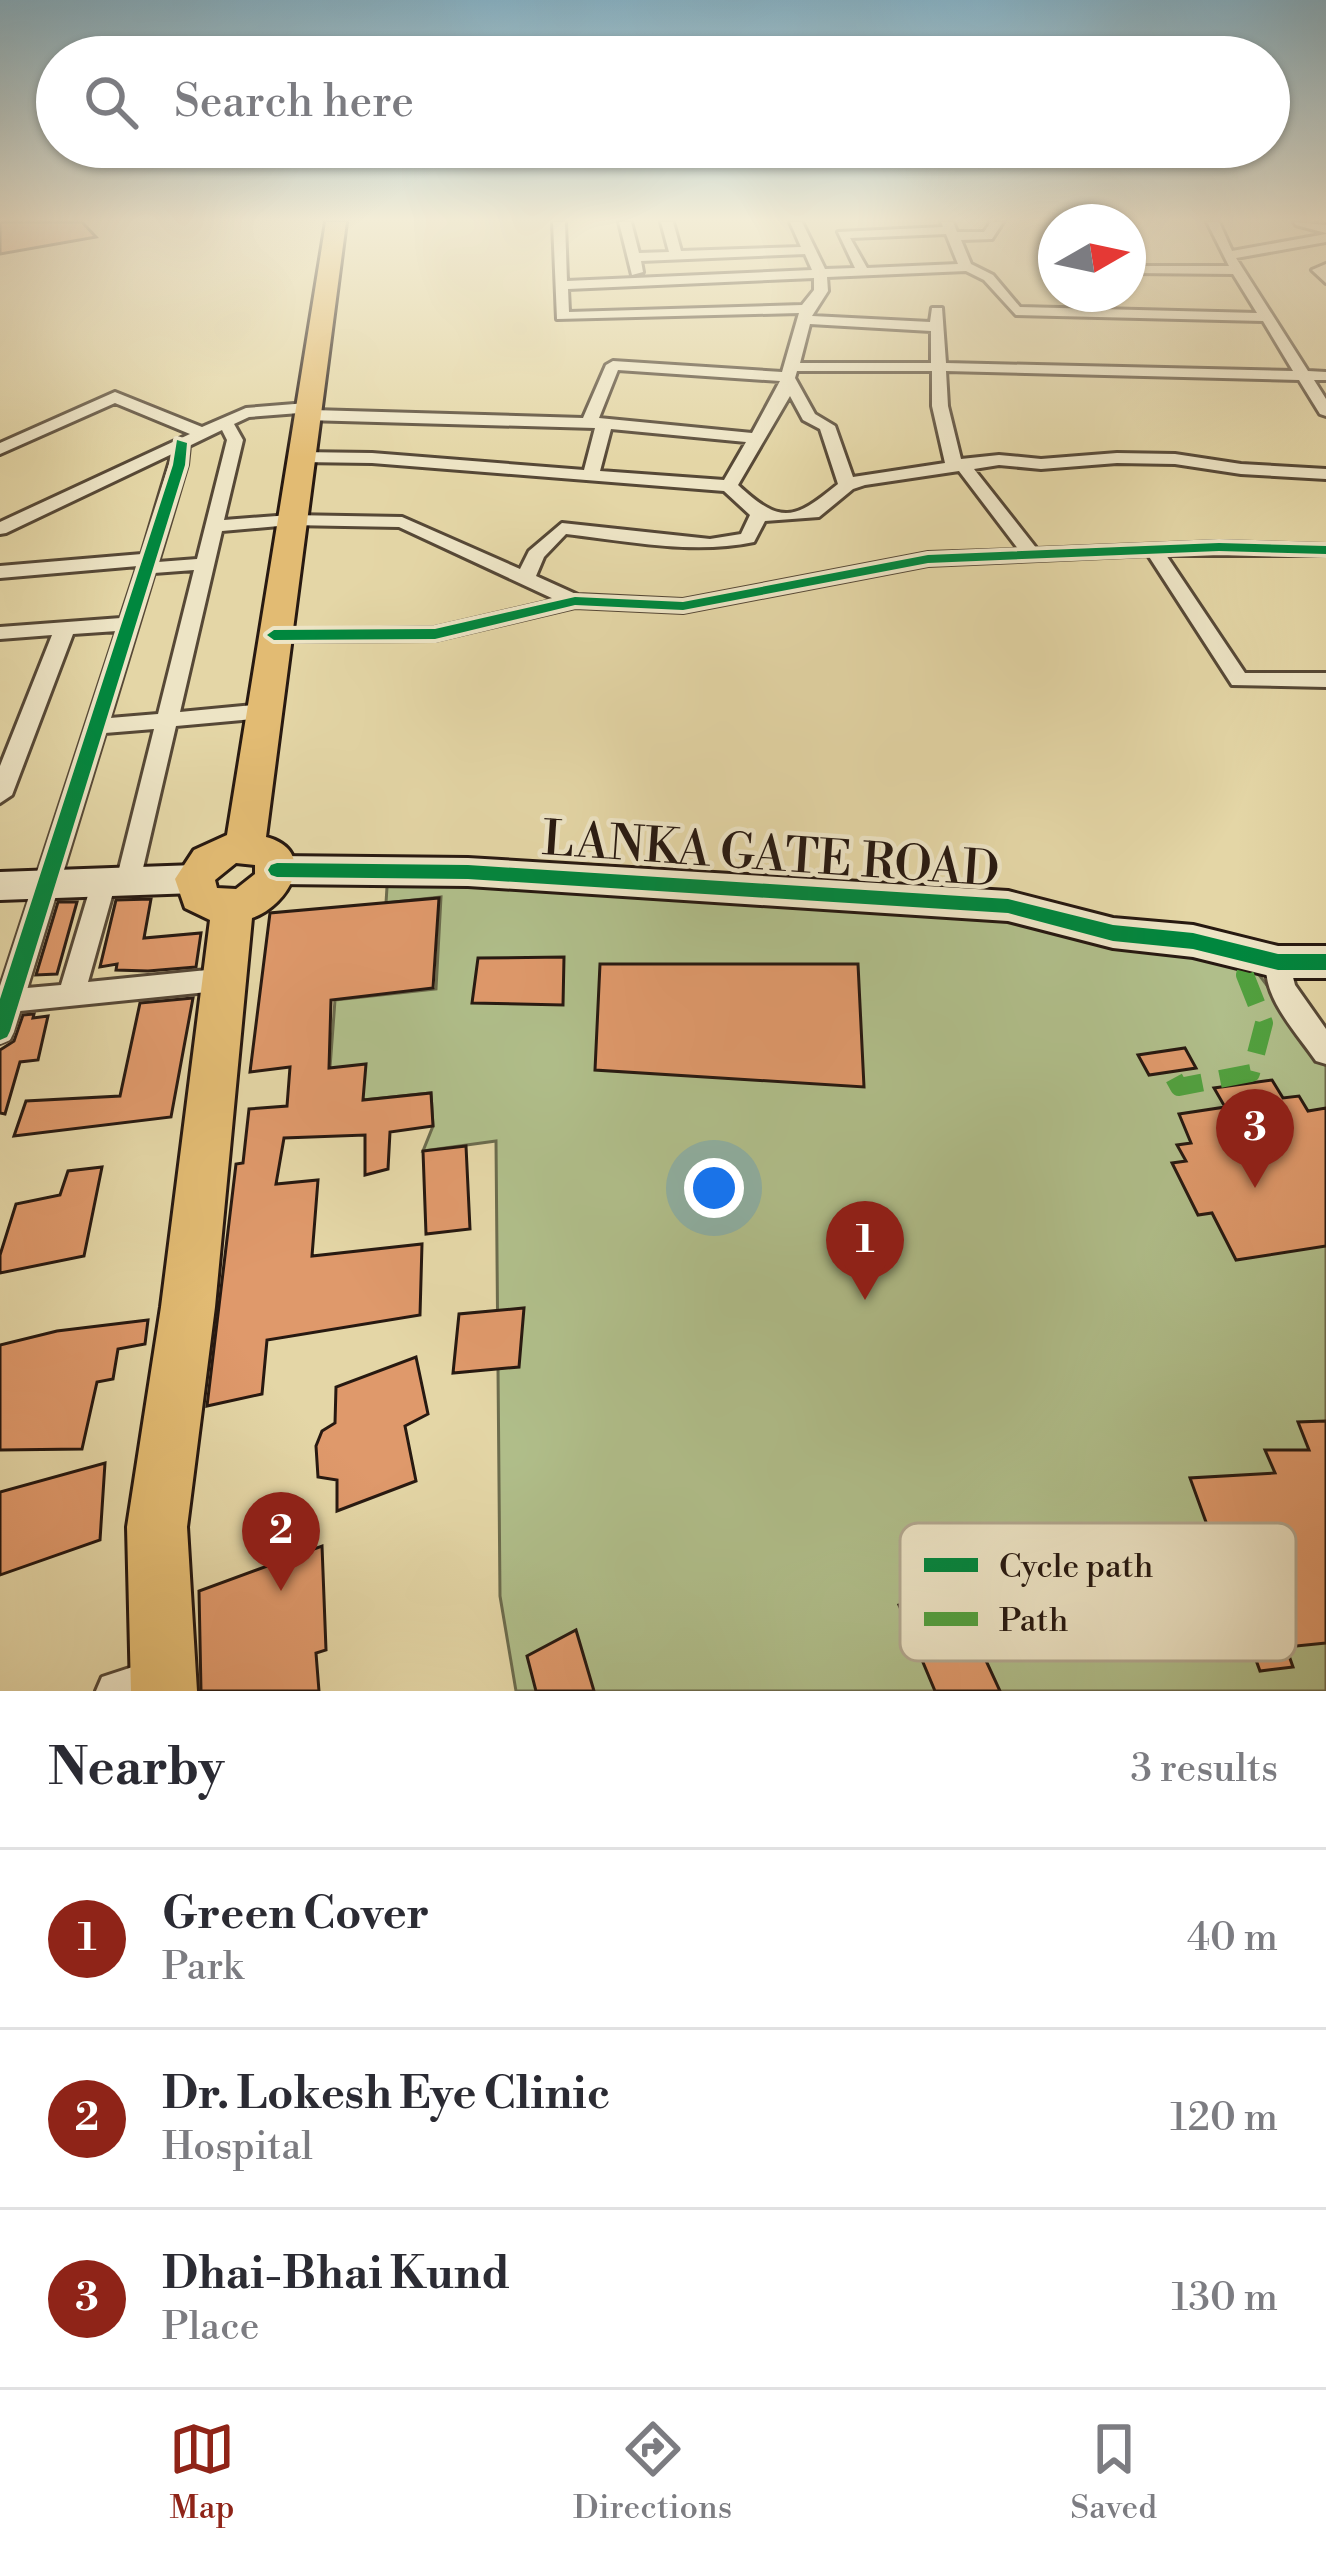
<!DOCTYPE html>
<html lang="en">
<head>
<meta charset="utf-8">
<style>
	body { margin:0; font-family:"Libre Bodoni",serif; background:#f7f7f7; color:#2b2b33 }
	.compass { position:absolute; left:1038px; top:204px; width:108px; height:108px; border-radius:50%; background:#fff; box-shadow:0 3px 9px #0004; rotate:81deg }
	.you { position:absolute; left:714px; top:1188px; width:42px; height:42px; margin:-30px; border:9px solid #fff; border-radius:50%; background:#1a73e8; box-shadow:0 0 0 18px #1a73e833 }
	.badge { display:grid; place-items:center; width:78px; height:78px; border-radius:50%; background:#8f2418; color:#fff; font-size:39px; font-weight:700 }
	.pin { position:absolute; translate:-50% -99px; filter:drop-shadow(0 3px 6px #0008) }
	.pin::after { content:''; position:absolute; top:63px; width:42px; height:36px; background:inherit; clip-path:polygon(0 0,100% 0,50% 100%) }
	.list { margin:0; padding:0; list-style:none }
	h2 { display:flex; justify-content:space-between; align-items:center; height:156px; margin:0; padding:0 48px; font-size:51px }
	h2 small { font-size:39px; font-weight:400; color:#7c7c81 }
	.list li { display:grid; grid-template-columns:78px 1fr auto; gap:36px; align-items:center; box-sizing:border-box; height:180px; padding:0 48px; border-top:3px solid #e1e1e2 }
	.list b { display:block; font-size:45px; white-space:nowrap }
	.list p { margin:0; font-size:39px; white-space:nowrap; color:#7c7c81 }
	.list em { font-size:39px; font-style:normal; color:#7c7c81 }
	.icon { flex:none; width:66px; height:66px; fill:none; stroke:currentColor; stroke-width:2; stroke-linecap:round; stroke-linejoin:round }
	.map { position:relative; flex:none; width:1326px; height:1691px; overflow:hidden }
	.search { position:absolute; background:#fff; box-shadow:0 3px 9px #0004; left:36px; right:36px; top:36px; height:132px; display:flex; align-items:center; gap:30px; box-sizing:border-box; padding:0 42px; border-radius:66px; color:#7c7c81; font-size:45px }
	.sheet { height:696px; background:#fff }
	nav { display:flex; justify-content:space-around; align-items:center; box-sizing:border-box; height:168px; border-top:3px solid #e1e1e2; background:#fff; font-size:33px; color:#7c7c81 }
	nav a { display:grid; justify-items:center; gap:6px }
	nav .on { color:#8f2418 }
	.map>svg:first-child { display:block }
	.green { fill:#b0be8a; stroke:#6c6c4e; stroke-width:3 }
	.building { fill:#df996b; stroke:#271911; stroke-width:3 }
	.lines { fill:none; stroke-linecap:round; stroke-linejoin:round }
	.street-casing { stroke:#564836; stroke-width:6 }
	.secondary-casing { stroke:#271911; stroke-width:6 }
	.primary-casing { stroke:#271911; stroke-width:6 }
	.street { fill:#ede4c5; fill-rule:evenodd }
	.secondary { fill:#ede4c5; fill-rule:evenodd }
	.primary { fill:#e2bb73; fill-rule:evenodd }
	.quiet { stroke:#51a13f; stroke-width:18; stroke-dasharray:34 18; stroke-linecap:butt }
	.cycleway-casing { stroke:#ede4c5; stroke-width:8 }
	.cycleway { fill:#00873e; fill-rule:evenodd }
	.labels { text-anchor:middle; stroke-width:9; stroke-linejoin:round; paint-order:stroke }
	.street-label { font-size:48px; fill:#271911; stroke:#ede4c5 }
	.key { fill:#ede4c5; stroke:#b2a78f; stroke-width:3 }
	.key-label { font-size:33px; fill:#271911 }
</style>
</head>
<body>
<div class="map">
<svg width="1326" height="1691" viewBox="0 0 1326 1691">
	<rect width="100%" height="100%" fill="#e4d6a6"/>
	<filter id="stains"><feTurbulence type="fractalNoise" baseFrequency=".00167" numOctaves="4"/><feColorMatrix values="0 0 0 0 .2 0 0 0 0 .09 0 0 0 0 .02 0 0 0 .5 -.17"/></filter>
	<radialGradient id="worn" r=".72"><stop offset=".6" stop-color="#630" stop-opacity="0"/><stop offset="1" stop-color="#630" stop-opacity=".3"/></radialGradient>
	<path class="green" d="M 388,871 L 1008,906 L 1254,968 L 1326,1064 L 1326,1691 L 516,1691 L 500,1596 L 496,1141 L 423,1151 L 433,1126 L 431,1093 L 363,1100 L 330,1068 L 335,1000 L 436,989 L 441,897 L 386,903 Z"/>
	<g class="building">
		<path d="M 0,222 L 82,222 L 96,237 L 0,254 Z"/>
		<path d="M 439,898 L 433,988 L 331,1000 L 329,1068 L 366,1064 L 363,1100 L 431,1093 L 433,1126 L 390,1132 L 388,1169 L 365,1175 L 365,1135 L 284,1138 L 276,1184 L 318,1180 L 312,1256 L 422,1244 L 420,1315 L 267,1340 L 262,1394 L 207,1406 L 236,1164 L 243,1163 L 249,1109 L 287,1106 L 290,1067 L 250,1072 L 270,913 Z"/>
		<path d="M 151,899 L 144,938 L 201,933 L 196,967 L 148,971 L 116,970 L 117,964 L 100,967 L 116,900 Z"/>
		<path d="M 58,902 L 77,902 L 57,974 L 36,975 Z"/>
		<path d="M 564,957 L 563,1005 L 472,1003 L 478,958 Z"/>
		<path d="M 600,964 L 858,964 L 864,1087 L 595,1070 Z"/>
		<path d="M 193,998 L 171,1117 L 14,1136 L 26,1101 L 120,1096 L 140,1003 Z"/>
		<path d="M 34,1014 L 33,1018 L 48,1016 L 38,1060 L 20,1062 L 5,1114 L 0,1113 L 0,1050 L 14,1041 L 23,1015 Z"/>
		<path d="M 1185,1048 L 1196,1068 L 1149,1075 L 1138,1055 Z"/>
		<path d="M 1272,1080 L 1283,1098 L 1299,1096 L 1308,1111 L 1326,1108 L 1326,1246 L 1236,1260 L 1212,1213 L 1198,1215 L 1172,1163 L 1186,1161 L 1177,1145 L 1191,1143 L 1179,1114 L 1225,1107 L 1214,1088 Z"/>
		<path d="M 466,1146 L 470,1229 L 426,1234 L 423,1151 Z"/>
		<path d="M 102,1167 L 84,1256 L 0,1273 L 0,1255 L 16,1204 L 60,1195 L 68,1171 Z"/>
		<path d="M 524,1308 L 519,1367 L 453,1373 L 459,1314 Z"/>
		<path d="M 148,1320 L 145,1344 L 118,1349 L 113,1379 L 97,1382 L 82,1449 L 0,1450 L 0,1345 L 57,1331 Z"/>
		<path d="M 416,1357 L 428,1414 L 405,1426 L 416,1481 L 337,1511 L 337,1480 L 318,1477 L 316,1446 L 322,1431 L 335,1423 L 336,1387 Z"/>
		<path d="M 1326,1421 L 1326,1643 L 1286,1647 L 1293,1667 L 1260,1671 L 1190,1478 L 1275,1473 L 1265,1450 L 1309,1450 L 1298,1422 Z"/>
		<path d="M 105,1463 L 100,1540 L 0,1575 L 0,1492 Z"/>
		<path d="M 322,1546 L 326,1650 L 316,1653 L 319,1691 L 201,1691 L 199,1591 Z"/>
		<path d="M 953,1589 L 1000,1691 L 935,1691 L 899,1605 Z"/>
		<path d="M 576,1630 L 594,1691 L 536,1691 L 527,1656 Z"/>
	</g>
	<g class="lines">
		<defs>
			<g id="street">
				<path d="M 553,222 L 565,222 L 567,281 L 812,270 L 805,254 L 641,261 L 643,272 L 632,275 L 619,222 L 631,222 L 639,253 L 669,252 L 661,222 L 673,222 L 681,251 L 801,247 L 790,222 L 802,222 L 825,269 L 855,268 L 838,232 L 943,227 L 941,222 L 953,222 L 957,232 L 984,232 L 991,222 L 1003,222 L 992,239 L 961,240 L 971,264 L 993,275 L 1020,307 L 1257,313 L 1233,274 L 1132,273 L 1128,266 L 1229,266 L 1207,222 L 1219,222 L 1232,251 L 1326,234 L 1326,242 L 1236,258 L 1308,371 L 1326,372 L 1326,380 L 1314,380 L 1326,399 L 1326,416 L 1320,414 L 1299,380 L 946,371 L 948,406 L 961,459 L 999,455 L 1041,459 L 1117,453 L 1175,454 L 1241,464 L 1326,469 L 1326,479 L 1241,474 L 1175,464 L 1117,463 L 1041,469 L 999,465 L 974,469 L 1037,549 L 1219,542 L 1326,545 L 1326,555 L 1166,555 L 1245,673 L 1326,673 L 1326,687 L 1232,685 L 1148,555 L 928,565 L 683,612 L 575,607 L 435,640 L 274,641 L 267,639 L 267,631 L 435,628 L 556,600 L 399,527 L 290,525 L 222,531 L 180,712 L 264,704 L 275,711 L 264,718 L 176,726 L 140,881 L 137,888 L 128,890 L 116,882 L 88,982 L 227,968 L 236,971 L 240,979 L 236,987 L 227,990 L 20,1011 L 10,1039 L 0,1043 L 0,989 L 117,631 L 73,634 L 12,795 L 0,803 L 0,766 L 52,635 L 0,639 L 0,627 L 121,618 L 138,566 L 0,578 L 0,566 L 142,554 L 172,454 L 6,533 L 0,534 L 0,522 L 190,434 L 115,403 L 0,454 L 0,443 L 115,392 L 202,427 L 246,408 L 307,403 L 312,405 L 313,410 L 583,418 L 606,365 L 613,361 L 782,372 L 799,313 L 557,319 ZM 946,234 L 958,264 L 867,268 L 850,238 ZM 966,271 L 984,280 L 1016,315 L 1263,321 L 1293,371 L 946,363 L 942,308 L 932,308 L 930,322 L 812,316 L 828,291 L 827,277 ZM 814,278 L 814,290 L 802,305 L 569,312 L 568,289 ZM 810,324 L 931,331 L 931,363 L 800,363 ZM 618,370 L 780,381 L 752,433 L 599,418 ZM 797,371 L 932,371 L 932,406 L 945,463 L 853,477 L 835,426 L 815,414 L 795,378 ZM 790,396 L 803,420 L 820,429 L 838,484 C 794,520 781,525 738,485 ZM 299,413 L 306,420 L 595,428 L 584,470 L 372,453 L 299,452 L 291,457 L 299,462 L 372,463 L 724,491 L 750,515 L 741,534 L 710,539 L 562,523 L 529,551 L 520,569 L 402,517 L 290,515 L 224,520 L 243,440 L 234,424 L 249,417 ZM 611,429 L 746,442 L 724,480 L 600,471 ZM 222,430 L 227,440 L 197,559 L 158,562 L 187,465 L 189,446 ZM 959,471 L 1019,550 L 928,553 L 683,600 L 578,595 L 536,576 L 544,557 L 566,534 C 628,541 693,555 754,542 L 765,521 L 819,517 L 853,489 L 865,485 ZM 194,570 L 158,714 L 110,718 L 154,573 ZM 154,729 L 116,881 L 104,873 L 95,875 L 92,882 L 61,985 L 27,988 L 105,733 Z"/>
				<path d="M 1294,222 L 1326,225 L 1326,233 L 1296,225 Z"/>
				<path d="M 1326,264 L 1326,283 L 1312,270 Z"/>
				<path d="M 1278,951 L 1287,954 L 1295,985 L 1326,1029 L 1326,1064 L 1316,1061 C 1297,1033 1255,990 1269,954 Z"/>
				<path d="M 160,1658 L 174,1664 L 180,1678 L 175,1691 L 96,1691 L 102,1677 Z"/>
			</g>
			<g id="secondary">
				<path d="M 277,856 L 468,858 L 1008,891 L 1113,918 L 1193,925 L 1278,946 L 1326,946 L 1326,978 L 1278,978 L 1193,957 L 1113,948 L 1008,921 L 468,886 L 277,884 L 264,880 L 259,870 L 264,860 Z"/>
				<path d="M 195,865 L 208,869 L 213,879 L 208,889 L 195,893 L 0,900 L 0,872 Z"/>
			</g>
			<path id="primary" d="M 326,222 L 346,222 L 266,837 C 319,851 289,905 252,918 L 215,1307 L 187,1527 L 197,1691 L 131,1691 L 127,1527 L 161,1307 L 210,920 L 185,908 L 175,879 L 194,850 L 227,835 ZM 236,863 L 255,865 L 255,874 L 236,889 L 217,888 L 215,880 Z"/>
		</defs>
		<use href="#street" class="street-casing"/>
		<use href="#secondary" class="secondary-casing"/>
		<use href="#primary" class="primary-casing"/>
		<use href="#street" class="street"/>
		<use href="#secondary" class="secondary"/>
		<use href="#primary" class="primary"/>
		<path class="quiet" d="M 1174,1078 L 1179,1087 L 1251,1073 L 1264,1023 L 1245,975 L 1250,955"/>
		<defs>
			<g id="cycleway">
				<path d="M 177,440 L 187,443 L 185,465 L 10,1031 L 7,1037 L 0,1040 L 0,999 L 173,465 Z"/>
				<path d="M 1219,543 L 1326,546 L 1326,554 L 1219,551 L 928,563 L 683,610 L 575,605 L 435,639 L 274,640 L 267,635 L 274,630 L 435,629 L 575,597 L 683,602 L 928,555 Z"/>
				<path d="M 277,863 L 468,865 L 1008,899 L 1113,925 L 1193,933 L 1278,954 L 1326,954 L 1326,970 L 1278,970 L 1193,949 L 1113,941 L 1008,913 L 468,879 L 277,877 L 271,875 L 268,870 L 271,865 Z"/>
			</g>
		</defs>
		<use href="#cycleway" class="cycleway-casing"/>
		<use href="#cycleway" class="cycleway"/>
	</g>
	<linearGradient id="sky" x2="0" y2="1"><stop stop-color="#87b6cc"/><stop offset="0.48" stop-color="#f3edd7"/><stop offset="1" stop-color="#f3edd7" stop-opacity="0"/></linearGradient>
	<rect width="1326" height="458" fill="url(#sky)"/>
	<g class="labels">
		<g class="street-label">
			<text transform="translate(771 853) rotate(4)" y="17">LANKA GATE ROAD</text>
		</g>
	</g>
	<rect x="900" y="1523" width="396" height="138" rx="18" class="key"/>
	<rect x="924" y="1558" width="54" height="14" fill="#00873e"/>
	<rect x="924" y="1612" width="54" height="14" fill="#51a13f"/>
	<g class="key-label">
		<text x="999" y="1577">Cycle path</text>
		<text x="999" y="1631">Path</text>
	</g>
	<rect width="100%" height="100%" filter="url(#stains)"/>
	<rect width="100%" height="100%" fill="url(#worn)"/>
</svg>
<svg class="compass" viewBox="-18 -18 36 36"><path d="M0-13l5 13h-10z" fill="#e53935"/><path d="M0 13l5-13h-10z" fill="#7c7c81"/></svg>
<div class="you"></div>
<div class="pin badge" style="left:865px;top:1300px">1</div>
<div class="pin badge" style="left:281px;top:1591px">2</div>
<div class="pin badge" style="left:1255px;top:1188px">3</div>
<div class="search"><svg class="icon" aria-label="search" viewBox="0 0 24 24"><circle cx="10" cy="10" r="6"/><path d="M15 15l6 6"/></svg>Search here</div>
</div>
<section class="sheet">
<h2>Nearby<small>3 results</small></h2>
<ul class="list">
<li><span class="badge">1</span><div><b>Green Cover</b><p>Park</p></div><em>40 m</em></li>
<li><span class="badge">2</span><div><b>Dr. Lokesh Eye Clinic</b><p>Hospital</p></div><em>120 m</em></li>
<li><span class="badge">3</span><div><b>Dhai-Bhai Kund</b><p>Place</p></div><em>130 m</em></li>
</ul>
</section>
<nav>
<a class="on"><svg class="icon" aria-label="map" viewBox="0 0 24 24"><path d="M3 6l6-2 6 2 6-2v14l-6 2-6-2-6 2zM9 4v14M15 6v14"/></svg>Map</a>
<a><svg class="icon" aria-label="directions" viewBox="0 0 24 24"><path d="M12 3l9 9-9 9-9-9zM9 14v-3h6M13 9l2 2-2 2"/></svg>Directions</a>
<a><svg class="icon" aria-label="saved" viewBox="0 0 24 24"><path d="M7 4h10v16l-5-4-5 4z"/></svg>Saved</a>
</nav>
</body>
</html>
